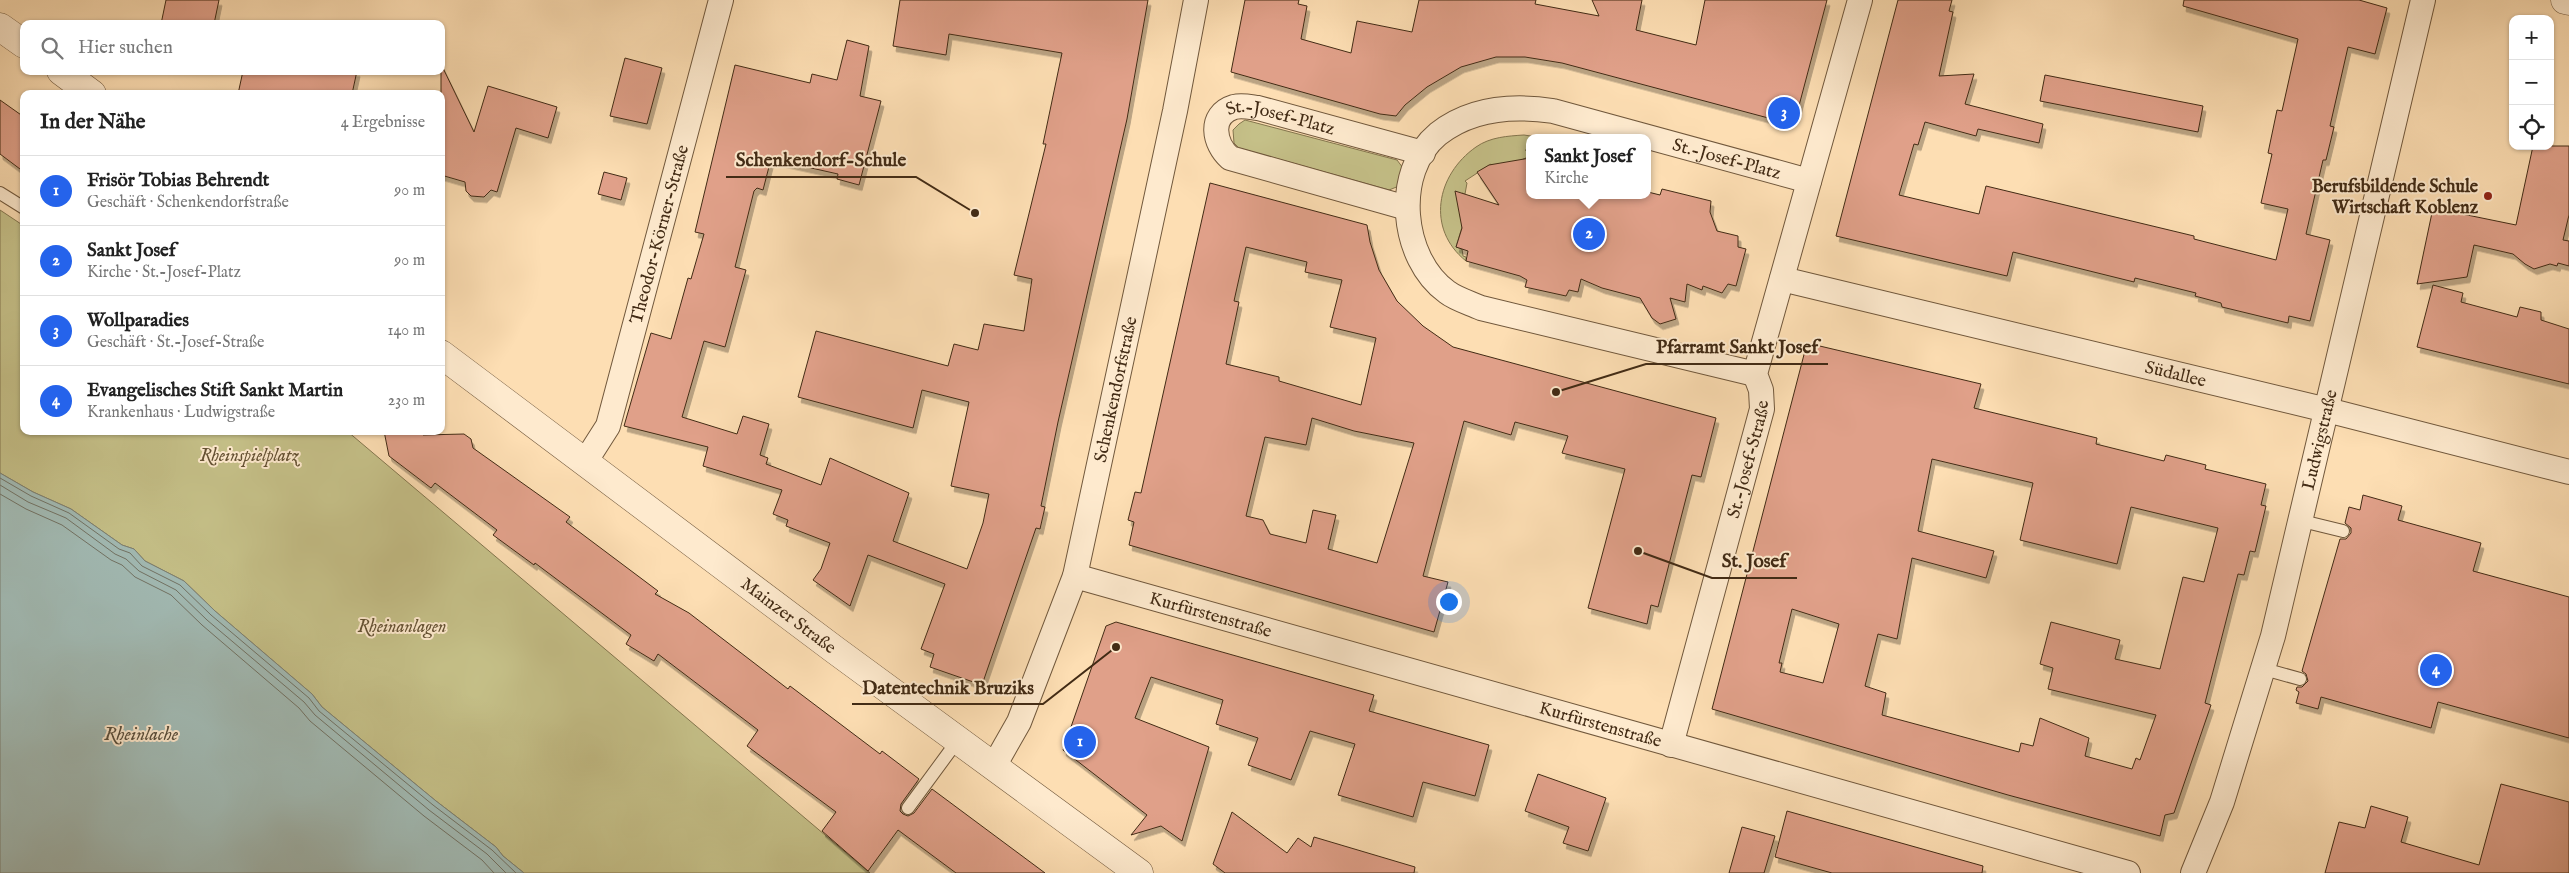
<!DOCTYPE html>
<html lang="de">
<head>
<meta charset="utf-8">
<style>
	body { margin:0; font-family:"IM FELL English",serif; background:#f2f2f2; color:#222 }
	.controls { position:absolute; right:15px; top:15px; display:grid; overflow:hidden; border-radius:10px; box-shadow:0 1px 4px #0004 }
	.controls button { width:45px; height:45px; display:grid; place-items:center; padding:0; border:0; border-bottom:1px solid #e0e0e0; background:#fff; color:#222; font:25px sans-serif }
	.you { position:absolute; left:1448px; top:601px; width:18px; height:18px; margin:-12px; border:4px solid #fff; border-radius:50%; background:#1a73e8; box-shadow:0 0 0 8px #1a73e833 }
	.badge { display:grid; place-items:center; width:32px; height:32px; border-radius:50%; background:#2563eb; color:#fff; font-size:16px; font-weight:700 }
	.pin { position:absolute; translate:-50% -50%; border:2px solid #fff; box-shadow:0 1px 5px #0006 }
	.popup { position:absolute; left:1526px; top:134px; width:125px; height:65px; box-sizing:border-box; display:grid; place-content:center; border-radius:10px; background:#fff; filter:drop-shadow(0 1px 4px #0005); font-size:16px; white-space:nowrap; color:#767676 }
	.popup b { font-size:19px; color:#222 }
	.popup::after { content:''; position:absolute; left:50%; top:100%; margin-left:-10px; border:10px solid transparent; border-top-color:#fff }
	.list { margin:0; padding:0; list-style:none }
	h2 { display:flex; justify-content:space-between; align-items:center; height:65px; margin:0; padding:0 20px; font-size:21px }
	h2 small { font-size:16px; font-weight:400; color:#767676 }
	.list li { display:grid; grid-template-columns:32px 1fr auto; gap:15px; align-items:center; box-sizing:border-box; height:70px; padding:0 20px; border-top:1px solid #e0e0e0 }
	.list b { display:block; font-size:19px; white-space:nowrap }
	.list p { margin:0; font-size:16px; white-space:nowrap; color:#767676 }
	.list em { font-size:16px; font-style:normal; color:#767676 }
	.icon { flex:none; width:28px; height:28px; fill:none; stroke:currentColor; stroke-width:2; stroke-linecap:round; stroke-linejoin:round }
	.map { position:relative; flex:none; width:2569px; height:873px; overflow:hidden }
	.search { position:absolute; background:#fff; box-shadow:0 1px 4px #0004; left:20px; top:20px; width:425px; height:55px; display:flex; align-items:center; gap:12px; box-sizing:border-box; padding:0 18px; border-radius:10px; color:#767676; font-size:19px }
	.panel { position:absolute; background:#fff; box-shadow:0 1px 4px #0004; left:20px; top:90px; width:425px; height:345px; border-radius:10px }
	.map>svg:first-child { display:block }
	.green { fill:#c5c088; stroke:#84764e }
	.water { fill:#a2bbb5; stroke:#7c8175 }
	.lines { fill:none; stroke-linecap:round; stroke-linejoin:round }
	.shore { stroke:#727365; stroke-width:1 }
	.building { fill:#e0a089; stroke:#422b15; fill-rule:evenodd; filter:url(#shadow) }
	.service-casing { stroke:#71583c; stroke-width:14 }
	.minor-casing { stroke:#71583c; stroke-width:26 }
	.tertiary-casing { stroke:#71583c; stroke-width:29 }
	.service { stroke:#feeace; stroke-width:12 }
	.minor { stroke:#feeace; stroke-width:24 }
	.tertiary { stroke:#feeace; stroke-width:28 }
	.poi-dot { fill:#8f2418; stroke:#feeace; stroke-width:2 }
	.labels { text-anchor:middle; stroke-width:4; stroke-linejoin:round; paint-order:stroke }
	.street-label { font-size:18px; fill:#422b15; stroke:#feeace }
	.poi-label { font-size:18px; font-weight:bold; fill:#422b15; stroke:#feeace; text-anchor:end }
	.park-label { font-size:18px; font-style:italic; fill:#635032; stroke:#feeace }
	.water-label { font-size:19px; font-style:italic; fill:#5a4f3d; stroke:#feeace }
	.leader { fill:none; stroke:#422b15; stroke-width:2 }
	.callout-dot { fill:#422b15; stroke:#feeace; stroke-width:2 }
	.callout-label { font-size:19px; text-anchor:middle; font-weight:bold; fill:#422b15; stroke:#feeace; stroke-width:4; stroke-linejoin:round; paint-order:stroke }
</style>
</head>
<body>
<div class="map">
<svg width="2569" height="873" viewBox="0 0 2569 873">
	<defs>
		<filter id="shadow"><feDropShadow dx="3" dy="5.5" stdDeviation="0" flood-color="#0004"/></filter>
	</defs>
	<rect width="100%" height="100%" fill="#fddeb3"/>
	<filter id="stains"><feTurbulence type="fractalNoise" baseFrequency=".004" numOctaves="4"/><feColorMatrix values="0 0 0 0 .2 0 0 0 0 .09 0 0 0 0 .02 0 0 0 .5 -.17"/></filter>
	<radialGradient id="worn" r=".72"><stop offset=".6" stop-color="#630" stop-opacity="0"/><stop offset="1" stop-color="#630" stop-opacity=".3"/></radialGradient>
	<g class="green">
		<path d="M 1245,120 L 1397,160 L 1403,168 L 1399,186 L 1389,190 L 1239,148 L 1234,143 L 1233,130 L 1239,124 Z"/>
		<path d="M 1524,135 L 1537,137 L 1530,138 L 1530,150 L 1525,150 L 1528,152 L 1526,158 L 1523,159 L 1530,166 L 1528,173 L 1493,166 L 1491,164 L 1465,181 L 1467,183 L 1465,194 L 1462,193 L 1462,227 L 1456,247 L 1462,249 L 1463,256 L 1466,257 L 1466,261 C 1426,229 1436,175 1476,147 C 1490,137 1508,136 1524,135 Z"/>
		<path d="M 0,210 L 24,226 L 24,431 L 347,431 L 870,873 L 524,873 L 503,856 L 496,847 L 436,801 L 322,707 L 312,694 L 215,611 L 184,581 L 145,561 L 134,549 L 122,545 L 71,509 L 33,492 L 0,473 Z"/>
	</g>
	<path class="water" d="M 0,473 L 33,492 L 71,509 L 122,545 L 134,549 L 145,561 L 184,581 L 215,611 L 312,694 L 322,707 L 436,801 L 496,847 L 503,856 L 524,873 L 0,873 Z"/>
	<g class="lines">
		<g class="shore">
			<path d="M 0,478 L 31,496 L 69,513 L 119,549 L 130,553 L 142,566 L 180,585 L 211,615 L 309,698 L 319,711 L 433,805 L 492,850 L 516,873"/>
			<path d="M 0,485 L 28,502 L 66,518 L 115,554 L 126,559 L 139,571 L 176,590 L 207,620 L 304,702 L 315,715 L 429,810 L 487,854 L 506,873"/>
			<path d="M 0,494 L 26,509 L 62,525 L 111,560 L 122,565 L 135,577 L 171,595 L 202,625 L 299,708 L 310,721 L 424,816 L 482,860 L 494,873"/>
		</g>
	</g>
	<g class="building">
		<path d="M 166,0 L 219,0 L 214,24 L 161,24 Z"/>
		<path d="M 900,0 L 1148,0 L 1127,119 L 1058,422 L 1041,506 L 1045,507 L 1040,529 L 1036,528 L 982,685 L 930,667 L 934,654 L 921,649 L 945,584 L 868,555 L 850,606 L 813,580 L 821,569 L 830,543 L 786,526 L 788,520 L 773,514 L 782,490 L 703,466 L 708,447 L 624,426 L 651,333 L 671,339 L 688,278 L 691,279 L 704,234 L 695,232 L 735,65 L 810,83 L 812,74 L 837,80 L 847,40 L 869,46 L 860,96 L 881,101 L 859,185 L 837,179 L 838,174 L 771,159 L 763,190 L 757,188 L 754,191 L 735,267 L 746,270 L 725,347 L 704,341 L 682,417 L 737,434 L 743,416 L 769,424 L 760,455 L 768,458 L 766,464 L 821,485 L 830,458 L 909,493 L 893,541 L 967,569 L 983,523 L 989,494 L 951,486 L 969,402 L 922,390 L 913,428 L 798,397 L 816,331 L 948,366 L 954,344 L 978,350 L 984,324 L 1024,331 L 1032,279 L 1014,275 L 1046,144 L 1043,144 L 1062,53 L 949,34 L 946,55 L 893,46 Z"/>
		<path d="M 1245,0 L 1299,0 L 1298,4 L 1307,6 L 1301,39 L 1351,53 L 1357,21 L 1412,32 L 1419,0 L 1536,0 L 1535,4 L 1599,16 L 1592,0 L 1642,0 L 1636,30 L 1696,45 L 1705,0 L 1827,0 L 1796,117 L 1787,123 L 1562,63 L 1525,57 L 1496,57 L 1461,67 L 1427,87 L 1405,105 L 1396,116 L 1380,114 L 1231,72 Z"/>
		<path d="M 1898,0 L 1952,0 L 1949,11 L 1953,12 L 1939,76 L 1974,74 L 1965,104 L 2043,124 L 2039,143 L 1978,129 L 1976,136 L 1925,122 L 1918,145 L 1914,144 L 1899,195 L 1979,214 L 1986,186 L 2194,236 L 2194,239 L 2276,260 L 2288,209 L 2261,203 L 2272,154 L 2268,153 L 2277,110 L 2282,111 L 2298,39 L 2183,6 L 2184,0 L 2359,0 L 2387,8 L 2375,54 L 2348,47 L 2330,126 L 2334,127 L 2326,160 L 2323,160 L 2306,234 L 2330,240 L 2310,321 L 2289,316 L 2288,323 L 2222,307 L 2221,303 L 2195,296 L 2196,293 L 2135,278 L 2134,282 L 2013,252 L 2007,276 L 1836,236 Z"/>
		<path d="M 625,58 L 662,68 L 647,124 L 610,116 Z"/>
		<path d="M 441,64 L 474,132 L 488,86 L 557,107 L 548,138 L 516,128 L 497,192 L 491,190 L 484,197 L 471,196 L 466,191 L 465,182 L 441,175 Z"/>
		<path d="M 243,71 L 357,71 L 352,94 L 238,94 Z"/>
		<path d="M 2045,75 L 2203,106 L 2198,132 L 2040,101 Z"/>
		<path d="M 0,100 L 24,117 L 24,172 L 0,154 Z"/>
		<path d="M 2533,146 L 2569,146 L 2569,215 L 2563,240 L 2569,241 L 2569,266 L 2558,263 L 2557,266 L 2550,264 L 2534,269 L 2525,264 L 2513,254 L 2474,245 L 2467,277 L 2417,284 L 2433,208 L 2516,225 Z"/>
		<path d="M 1530,158 L 1530,195 L 1648,195 L 1648,192 L 1660,195 L 1662,189 L 1711,201 L 1710,212 L 1717,231 L 1738,236 L 1738,247 L 1746,249 L 1736,286 L 1728,284 L 1722,293 L 1703,286 L 1702,290 L 1687,284 L 1685,302 L 1670,298 L 1676,319 L 1660,324 L 1652,318 L 1640,298 L 1602,288 L 1581,279 L 1578,292 L 1569,290 L 1566,296 L 1525,287 L 1527,280 L 1520,276 L 1466,261 L 1468,251 L 1456,247 L 1462,228 L 1455,191 L 1499,205 L 1477,172 L 1489,165 Z"/>
		<path d="M 604,172 L 627,178 L 621,200 L 598,194 Z"/>
		<path d="M 1210,183 L 1367,225 L 1370,242 L 1379,270 L 1397,301 L 1423,326 L 1453,347 L 1716,418 L 1701,477 L 1692,475 L 1658,607 L 1651,605 L 1647,624 L 1588,608 L 1625,469 L 1562,453 L 1568,436 L 1515,422 L 1511,435 L 1464,421 L 1423,576 L 1448,582 L 1434,632 L 1129,545 L 1134,522 L 1128,520 L 1135,492 L 1141,493 ZM 1246,247 L 1307,262 L 1305,272 L 1342,280 L 1330,327 L 1376,338 L 1361,405 L 1279,381 L 1279,377 L 1226,364 L 1239,302 L 1234,301 ZM 1312,418 L 1354,431 L 1414,443 L 1377,563 L 1328,549 L 1336,515 L 1313,510 L 1306,543 L 1270,534 L 1263,520 L 1246,516 L 1265,437 L 1306,445 Z"/>
		<path d="M 2433,285 L 2463,293 L 2461,302 L 2517,317 L 2520,307 L 2541,312 L 2541,320 L 2569,329 L 2569,384 L 2417,347 Z"/>
		<path d="M 1807,343 L 1981,384 L 1974,408 L 2097,438 L 2096,444 L 2164,461 L 2166,455 L 2206,465 L 2205,469 L 2266,484 L 2261,505 L 2266,506 L 2255,552 L 2250,551 L 2244,575 L 2238,574 L 2205,703 L 2211,705 L 2174,813 L 2165,815 L 2160,836 L 2008,795 L 1712,709 ZM 1932,459 L 2033,483 L 2020,540 L 2117,564 L 2131,507 L 2218,528 L 2204,582 L 2183,577 L 2160,669 L 2115,659 L 2120,640 L 2051,622 L 2040,664 L 2053,668 L 2048,689 L 2156,715 L 2140,760 L 2136,758 L 2132,769 L 2085,756 L 2089,738 L 2040,718 L 2033,746 L 2021,743 L 2019,752 L 1882,715 L 1886,693 L 1865,686 L 1878,634 L 1897,639 L 1912,558 L 1986,578 L 1994,551 L 1918,531 ZM 1792,609 L 1839,624 L 1823,683 L 1780,672 L 1782,663 L 1779,663 Z"/>
		<path d="M 384,431 L 426,431 L 423,435 L 464,434 L 471,439 L 473,448 L 570,517 L 566,522 L 658,591 L 655,594 L 689,613 L 788,689 L 790,686 L 880,754 L 882,751 L 919,779 L 901,804 L 900,811 L 903,814 L 908,816 L 914,813 L 932,789 L 1045,873 L 956,873 L 898,830 L 868,871 L 822,831 L 836,812 L 747,746 L 758,730 L 658,654 L 654,661 L 626,644 L 631,635 L 535,563 L 534,565 L 493,535 L 497,530 L 435,483 L 431,488 L 389,456 Z"/>
		<path d="M 2363,495 L 2402,506 L 2398,520 L 2481,543 L 2473,571 L 2569,597 L 2569,738 L 2438,702 L 2431,728 L 2321,697 L 2318,709 L 2296,703 L 2299,692 L 2296,690 L 2297,687 L 2302,687 L 2308,681 L 2306,674 L 2302,671 L 2340,539 L 2346,539 L 2351,533 L 2351,528 L 2345,523 L 2349,507 L 2360,510 Z"/>
		<path d="M 1116,622 L 1374,695 L 1369,711 L 1489,745 L 1475,796 L 1423,782 L 1413,817 L 1338,795 L 1355,744 L 1310,731 L 1291,780 L 1248,765 L 1258,738 L 1216,724 L 1223,700 L 1151,677 L 1135,718 L 1209,747 L 1182,841 L 1161,826 L 1131,835 L 1147,815 L 1063,750 L 1106,626 Z"/>
		<path d="M 1538,774 L 1606,798 L 1588,851 L 1563,843 L 1569,827 L 1525,811 Z"/>
		<path d="M 2501,784 L 2569,802 L 2569,873 L 2325,873 L 2339,822 L 2365,828 L 2371,806 L 2408,817 L 2401,842 L 2479,865 Z"/>
		<path d="M 1787,811 L 1983,866 L 1982,873 L 1832,873 L 1775,857 Z"/>
		<path d="M 1232,812 L 1287,853 L 1298,838 L 1311,847 L 1314,837 L 1415,867 L 1414,873 L 1225,873 L 1213,864 Z"/>
		<path d="M 1742,827 L 1775,836 L 1764,873 L 1729,873 Z"/>
	</g>
	<g class="lines">
		<defs>
			<g id="service">
				<path d="M 0,193 L 24,208"/>
				<path d="M 2302,521 L 2343,531"/>
				<path d="M 2264,669 L 2300,679"/>
				<path d="M 908,808 L 958,740"/>
			</g>
			<g id="minor">
				<path id="s1" d="M 1407,208 L 1230,158 C 1214,144 1208,115 1234,107 C 1242,105 1250,107 1258,108 L 1423,153"/>
				<path id="s2" d="M 1782,279 L 2327,410 L 2569,472"/>
				<path id="s3" d="M 1755,374 L 1481,308 C 1470,303 1456,299 1447,292 C 1401,259 1392,172 1438,134 C 1471,108 1513,105 1553,111 L 1809,181"/>
				<path id="s4" d="M 585,462 L 608,426 L 721,0"/>
				<path id="s5" d="M 1075,576 L 2128,873"/>
				<path id="s6" d="M 1671,745 L 1762,409 L 1761,390 L 1755,374 L 1860,0"/>
				<path id="s7" d="M 994,766 L 1019,722 L 1075,576 L 1175,111 L 1196,0"/>
				<path id="s8" d="M 2193,873 L 2222,802 L 2273,636 L 2423,0"/>
			</g>
			<g id="tertiary">
				<path d="M 2565,0 L 2569,1"/>
				<path d="M 0,27 L 24,44"/>
				<path d="M 61,71 L 92,94"/>
				<path id="s9" d="M 441,354 L 835,650 L 1139,873"/>
			</g>
		</defs>
		<use href="#service" class="service-casing"/>
		<use href="#minor" class="minor-casing"/>
		<use href="#tertiary" class="tertiary-casing"/>
		<use href="#service" class="service"/>
		<use href="#minor" class="minor"/>
		<use href="#tertiary" class="tertiary"/>
	</g>
	<circle class="poi-dot" cx="2488" cy="196" r="5"/>
	<g class="labels">
		<g class="street-label">
			<text dy="6" stroke="none"><textPath href="#s1" startOffset="295">St.-Josef-Platz</textPath></text>
			<text dy="6" stroke="none"><textPath href="#s3" startOffset="799">St.-Josef-Platz</textPath></text>
			<text dy="6" stroke="none"><textPath href="#s4" startOffset="241">Theodor-Körner-Straße</textPath></text>
			<text dy="6" stroke="none"><textPath href="#s2" startOffset="405">Südallee</textPath></text>
			<text dy="6" stroke="none"><textPath href="#s7" startOffset="398">Schenkendorfstraße</textPath></text>
			<text dy="6" stroke="none"><textPath href="#s8" startOffset="452">Ludwigstraße</textPath></text>
			<text dy="6" stroke="none"><textPath href="#s6" startOffset="296">St.-Josef-Straße</textPath></text>
			<text dy="6" stroke="none"><textPath href="#s9" startOffset="435">Mainzer Straße</textPath></text>
			<text dy="6" stroke="none"><textPath href="#s5" startOffset="141">Kurfürstenstraße</textPath></text>
			<text dy="6" stroke="none"><textPath href="#s5" startOffset="546">Kurfürstenstraße</textPath></text>
		</g>
		<g class="poi-label">
			<text x="2478" y="192">Berufsbildende Schule<tspan x="2478" dy="21">Wirtschaft Koblenz</tspan></text>
		</g>
		<g class="park-label">
			<text x="249" y="461">Rheinspielplatz</text>
			<text x="402" y="632">Rheinanlagen</text>
		</g>
		<g class="water-label">
			<text x="141" y="740">Rheinlache</text>
		</g>
	</g>
	<path class="leader" d="M975 213L916 177H726M1556 392L1646 364H1828M1638 551L1712 578H1797M1116 647L1043 704H852"/>
	<g class="callout-dot">
		<circle cx="975" cy="213" r="5"/>
		<circle cx="1556" cy="392" r="5"/>
		<circle cx="1638" cy="551" r="5"/>
		<circle cx="1116" cy="647" r="5"/>
	</g>
	<g class="callout-label">
		<text x="821" y="166">Schenkendorf-Schule</text>
		<text x="1737" y="353">Pfarramt Sankt Josef</text>
		<text x="1754" y="567">St. Josef</text>
		<text x="948" y="694">Datentechnik Bruziks</text>
	</g>
	<rect width="100%" height="100%" filter="url(#stains)"/>
	<rect width="100%" height="100%" fill="url(#worn)"/>
</svg>
<div class="controls">
<button>+</button>
<button>−</button>
<button><svg class="icon" aria-label="locate" viewBox="0 0 24 24"><circle cx="12" cy="12" r="6"/><path d="M12 2v4M12 18v4M2 12h4M18 12h4"/></svg></button>
</div>
<div class="you"></div>
<div class="pin badge" style="left:1080px;top:742px">1</div>
<div class="pin badge" style="left:1589px;top:234px">2</div>
<div class="popup"><b>Sankt Josef</b>Kirche</div>
<div class="pin badge" style="left:1784px;top:113px">3</div>
<div class="pin badge" style="left:2436px;top:670px">4</div>
<div class="search"><svg class="icon" aria-label="search" viewBox="0 0 24 24"><circle cx="10" cy="10" r="6"/><path d="M15 15l6 6"/></svg>Hier suchen</div>
<section class="panel">
<h2>In der Nähe<small>4 Ergebnisse</small></h2>
<ul class="list">
<li><span class="badge">1</span><div><b>Frisör Tobias Behrendt</b><p>Geschäft · Schenkendorfstraße</p></div><em>90 m</em></li>
<li><span class="badge">2</span><div><b>Sankt Josef</b><p>Kirche · St.-Josef-Platz</p></div><em>90 m</em></li>
<li><span class="badge">3</span><div><b>Wollparadies</b><p>Geschäft · St.-Josef-Straße</p></div><em>140 m</em></li>
<li><span class="badge">4</span><div><b>Evangelisches Stift Sankt Martin</b><p>Krankenhaus · Ludwigstraße</p></div><em>230 m</em></li>
</ul>
</section>
</div>
</body>
</html>
